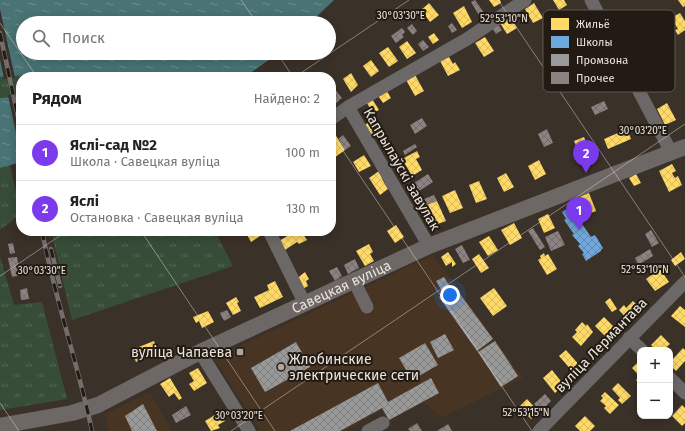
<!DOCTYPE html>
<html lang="ru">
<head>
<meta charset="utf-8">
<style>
	body { margin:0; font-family:"Fira Sans",sans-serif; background:#f2f2f2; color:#222 }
	.controls { position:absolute; right:12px; bottom:12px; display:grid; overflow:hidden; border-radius:8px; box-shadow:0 2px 10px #0003 }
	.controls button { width:36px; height:36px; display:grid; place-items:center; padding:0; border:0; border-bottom:1px solid #e0e0e0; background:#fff; color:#222; font:20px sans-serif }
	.you { position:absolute; left:450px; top:295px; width:14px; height:14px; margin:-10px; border:3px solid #fff; border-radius:50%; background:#1a73e8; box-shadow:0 0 0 6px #1a73e833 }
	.badge { display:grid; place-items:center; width:26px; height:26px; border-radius:50%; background:#7c3aed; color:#fff; font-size:13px; font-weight:700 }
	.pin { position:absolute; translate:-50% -33px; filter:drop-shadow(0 1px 2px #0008) }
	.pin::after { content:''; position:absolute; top:21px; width:14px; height:12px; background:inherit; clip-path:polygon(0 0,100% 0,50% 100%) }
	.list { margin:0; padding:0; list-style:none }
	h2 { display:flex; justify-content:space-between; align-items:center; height:52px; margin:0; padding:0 16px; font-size:17px }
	h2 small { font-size:13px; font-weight:400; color:#767676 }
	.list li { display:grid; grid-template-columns:26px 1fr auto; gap:12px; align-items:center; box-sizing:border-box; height:56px; padding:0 16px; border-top:1px solid #e0e0e0 }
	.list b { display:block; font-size:15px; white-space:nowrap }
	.list p { margin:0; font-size:13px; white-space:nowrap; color:#767676 }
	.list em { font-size:13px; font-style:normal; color:#767676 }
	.icon { flex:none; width:22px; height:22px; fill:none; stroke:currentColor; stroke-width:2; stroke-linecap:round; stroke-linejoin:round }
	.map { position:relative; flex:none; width:685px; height:431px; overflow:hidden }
	.search { position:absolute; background:#fff; box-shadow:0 2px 10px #0003; left:16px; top:16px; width:320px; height:44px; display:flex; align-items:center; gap:10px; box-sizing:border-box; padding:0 14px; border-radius:22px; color:#767676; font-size:15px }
	.panel { position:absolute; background:#fff; box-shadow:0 2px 10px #0003; left:16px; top:72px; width:320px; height:164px; border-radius:16px }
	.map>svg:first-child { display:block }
	.built { fill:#473423 }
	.grass { fill:url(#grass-tufts) }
	.water { fill:url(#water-ripples) }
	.pier { fill:#3a3129 }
	.homes { fill:url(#homes-cross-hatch) }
	.schools { fill:url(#schools-cross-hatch) }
	.industry { fill:url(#industry-cross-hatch) }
	.building { fill:url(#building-cross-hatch) }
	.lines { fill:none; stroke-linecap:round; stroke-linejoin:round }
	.minor { stroke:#6c6868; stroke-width:13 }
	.major { stroke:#6d6866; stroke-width:16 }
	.rail-casing { stroke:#736d6b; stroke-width:4.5 }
	.rail { stroke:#211b14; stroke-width:3; stroke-dasharray:9; stroke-linecap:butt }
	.ticks { fill:none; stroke:#ede4db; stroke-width:1; stroke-opacity:0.45 }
	.poi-dot { fill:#aea59d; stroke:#211b14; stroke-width:1.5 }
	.labels { text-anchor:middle; stroke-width:4; stroke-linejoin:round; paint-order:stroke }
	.street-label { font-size:14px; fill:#ede4db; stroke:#211b14 }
	.poi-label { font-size:14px; fill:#ede4db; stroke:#211b14; text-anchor:end }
	.key { fill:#211b14; stroke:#5e5750; stroke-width:1 }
	.key-label { font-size:11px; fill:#ede4db }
	.ticks-label { font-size:10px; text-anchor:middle; fill:#ede4db; stroke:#211b14; stroke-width:4; stroke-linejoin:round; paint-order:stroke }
</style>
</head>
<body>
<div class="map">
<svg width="685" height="431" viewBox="0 0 685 431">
	<defs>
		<pattern id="grass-tufts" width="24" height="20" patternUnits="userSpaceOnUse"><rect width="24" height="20" fill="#374d38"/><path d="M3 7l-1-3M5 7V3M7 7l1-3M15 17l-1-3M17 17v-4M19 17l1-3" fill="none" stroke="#546654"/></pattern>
		<pattern id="water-ripples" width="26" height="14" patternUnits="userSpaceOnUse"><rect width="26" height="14" fill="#497375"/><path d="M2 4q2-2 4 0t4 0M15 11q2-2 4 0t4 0" fill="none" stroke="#6c8d8e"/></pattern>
		<pattern id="homes-cross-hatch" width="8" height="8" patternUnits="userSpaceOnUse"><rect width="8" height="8" fill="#ffd966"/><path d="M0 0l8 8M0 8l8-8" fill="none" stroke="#dabb5f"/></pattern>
		<pattern id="schools-cross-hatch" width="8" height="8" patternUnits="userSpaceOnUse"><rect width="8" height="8" fill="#6fa8dc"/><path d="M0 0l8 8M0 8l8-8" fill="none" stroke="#638aae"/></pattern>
		<pattern id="industry-cross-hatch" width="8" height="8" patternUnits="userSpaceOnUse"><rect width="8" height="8" fill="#999"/><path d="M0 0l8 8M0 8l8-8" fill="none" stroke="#80807f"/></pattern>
		<pattern id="building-cross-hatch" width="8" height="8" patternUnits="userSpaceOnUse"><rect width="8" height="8" fill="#8d8282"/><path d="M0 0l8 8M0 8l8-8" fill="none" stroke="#746c6c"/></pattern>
	</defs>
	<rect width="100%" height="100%" fill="#3a3129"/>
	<g class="built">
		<path d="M 433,255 L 523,378 L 441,418 L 424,402 L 389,422 L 381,410 L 346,431 L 260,431 L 214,358 Z"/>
		<path d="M 150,392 L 172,431 L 109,431 L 104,414 Z"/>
	</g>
	<g class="grass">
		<path d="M 25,75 L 54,77 L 21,77 L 21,96 L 0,98 L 0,77 Z"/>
		<path d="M 10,165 L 21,214 L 0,230 L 0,168 Z"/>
		<path d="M 51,231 L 215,231 L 233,266 L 72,320 Z"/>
		<path d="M 0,256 L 14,305 L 42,302 L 67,399 L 0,410 Z"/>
	</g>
	<g class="water">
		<path d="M 0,0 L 334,0 L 310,23 L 23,23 L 23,53 L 278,53 L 245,77 L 54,77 L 25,75 L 0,77 Z"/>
		<path d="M 21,96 L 21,162 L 0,168 L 0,98 Z"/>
	</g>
	<g class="pier">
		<path d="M 0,9 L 15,78 L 4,79 L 0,59 Z"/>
		<path d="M 18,94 L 21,107 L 21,156 L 8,95 Z"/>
	</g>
	<g class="homes">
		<path d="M 489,0 L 500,0 L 501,3 L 494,7 Z"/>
		<path d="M 553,0 L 564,0 L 567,5 L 559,10 Z"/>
		<path d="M 678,0 L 685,0 L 685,6 L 683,7 Z"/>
		<path d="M 429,3 L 439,15 L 430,22 L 421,10 Z"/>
		<path d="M 534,3 L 543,18 L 533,23 L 525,9 Z"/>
		<path d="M 464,6 L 472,22 L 462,28 L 453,13 Z"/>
		<path d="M 680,13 L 685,21 L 685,30 L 678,35 L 675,30 L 678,29 L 671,18 Z"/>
		<path d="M 510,17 L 517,28 L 507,34 L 500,23 Z"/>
		<path d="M 434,33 L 439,40 L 433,44 L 428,37 Z"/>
		<path d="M 485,37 L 494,51 L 484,57 L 475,43 Z"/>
		<path d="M 407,41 L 416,53 L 407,59 L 399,47 Z"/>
		<path d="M 388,47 L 398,61 L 389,67 L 379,53 Z"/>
		<path d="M 449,57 L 453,64 L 455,62 L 460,70 L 448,76 L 440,61 Z"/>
		<path d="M 371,60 L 379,71 L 371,77 L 363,66 Z"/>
		<path d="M 351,73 L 358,85 L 351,92 L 343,79 Z"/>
		<path d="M 414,73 L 424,91 L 415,96 L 405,78 Z"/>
		<path d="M 385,88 L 391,98 L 383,103 L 376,93 Z"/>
		<path d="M 371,97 L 379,110 L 373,113 L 365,100 Z"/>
		<path d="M 667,103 L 676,120 L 665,125 L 657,109 Z"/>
		<path d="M 374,118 L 382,130 L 373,137 L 365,125 Z"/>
		<path d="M 627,129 L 631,139 L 608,149 L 604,139 Z"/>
		<path d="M 335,134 L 345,150 L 334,158 L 331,154 L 331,137 Z"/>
		<path d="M 584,137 L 591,154 L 581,158 L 574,141 Z"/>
		<path d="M 417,151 L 420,157 L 416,159 L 422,170 L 412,176 L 402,159 Z"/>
		<path d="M 364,155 L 371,166 L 359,172 L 353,162 Z"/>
		<path d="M 539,160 L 546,174 L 535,180 L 528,166 Z"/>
		<path d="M 672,164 L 676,171 L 672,173 L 675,178 L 678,176 L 682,185 L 669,192 L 659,171 Z"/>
		<path d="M 379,171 L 383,178 L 382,179 L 388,189 L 380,195 L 369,178 Z"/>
		<path d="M 506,173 L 514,187 L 504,192 L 497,178 Z"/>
		<path d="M 636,174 L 641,183 L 634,186 L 629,178 Z"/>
		<path d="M 479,181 L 487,199 L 476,203 L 469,185 Z"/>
		<path d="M 455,190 L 463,208 L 450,213 L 442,196 Z"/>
		<path d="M 589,193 L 596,211 L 586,215 L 579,197 Z"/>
		<path d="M 437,201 L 446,221 L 435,225 L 426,205 Z"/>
		<path d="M 548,214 L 555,228 L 544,233 L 538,219 Z"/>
		<path d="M 514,223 L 522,238 L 510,245 L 501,230 Z"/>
		<path d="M 396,225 L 404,237 L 395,243 L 387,231 Z"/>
		<path d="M 245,231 L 261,231 L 263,234 L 251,242 Z"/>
		<path d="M 290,231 L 301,231 L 307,240 L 299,244 L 297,242 L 285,250 L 279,241 L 289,235 L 288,232 Z"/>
		<path d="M 489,236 L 498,250 L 488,256 L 479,242 Z"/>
		<path d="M 369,244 L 373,252 L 370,254 L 374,261 L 365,266 L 356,251 Z"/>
		<path d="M 448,252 L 456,264 L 452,267 L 452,262 L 446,266 L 441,257 Z"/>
		<path d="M 681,252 L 685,259 L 675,266 L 671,260 Z"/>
		<path d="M 544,253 L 545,256 L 548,254 L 557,269 L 547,275 L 538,260 L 541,258 L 540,256 Z"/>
		<path d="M 479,254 L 489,268 L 481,273 L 472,259 Z"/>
		<path d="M 660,269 L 669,282 L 655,291 L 646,279 Z"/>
		<path d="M 305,272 L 309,279 L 306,281 L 308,286 L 301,290 L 296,279 Z"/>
		<path d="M 275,281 L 283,297 L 260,308 L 254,297 L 269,290 L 267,285 Z"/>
		<path d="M 494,288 L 507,306 L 493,316 L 480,298 Z"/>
		<path d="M 236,297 L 239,302 L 237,303 L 241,311 L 233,315 L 226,303 Z"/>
		<path d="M 610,298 L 617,309 L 612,312 L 605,302 Z"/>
		<path d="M 633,301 L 640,308 L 628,320 L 619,310 L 624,305 L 626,308 Z"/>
		<path d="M 680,306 L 685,310 L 685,327 L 671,316 Z"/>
		<path d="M 208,311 L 214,322 L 202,328 L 199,321 L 196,323 L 193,317 Z"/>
		<path d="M 604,317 L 616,329 L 607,338 L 595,326 Z"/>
		<path d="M 582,322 L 586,326 L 587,324 L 593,332 L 581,346 L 572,337 L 577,332 L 575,330 Z"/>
		<path d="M 661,335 L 670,344 L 663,350 L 661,348 L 656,350 L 651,345 Z"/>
		<path d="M 154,341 L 158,352 L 136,362 L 131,350 Z"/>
		<path d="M 683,348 L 685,350 L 685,361 L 676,371 L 670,365 L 670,362 Z"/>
		<path d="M 566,350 L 580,366 L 573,372 L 559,356 Z"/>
		<path d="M 639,361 L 640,362 L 640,385 L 636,380 L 640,377 L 632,368 Z"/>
		<path d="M 198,368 L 207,383 L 194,391 L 189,384 L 194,381 L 189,373 Z"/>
		<path d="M 552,370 L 564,385 L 555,393 L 543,378 Z"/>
		<path d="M 170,378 L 182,398 L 179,400 L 174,393 L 169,397 L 160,384 Z"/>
		<path d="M 618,383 L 631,396 L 622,404 L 618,400 L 620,398 L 612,389 Z"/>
		<path d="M 605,392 L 619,405 L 610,414 L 604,408 L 606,406 L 600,401 L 603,398 L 601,396 Z"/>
		<path d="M 527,399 L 539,412 L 531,419 L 519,407 Z"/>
		<path d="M 682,405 L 685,408 L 685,423 L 682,426 L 672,416 Z"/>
		<path d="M 220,412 L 225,421 L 218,425 L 220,428 L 211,431 L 205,421 Z"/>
		<path d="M 585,416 L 595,426 L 590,431 L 580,431 L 575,426 Z"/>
	</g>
	<path class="schools" d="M 571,206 L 579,218 L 580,217 L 582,220 L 580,221 L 591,237 L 595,235 L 603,248 L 601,250 L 601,251 L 586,261 L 582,254 L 584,253 L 578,246 L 580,244 L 572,235 L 574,234 L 564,220 L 566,219 L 562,212 Z"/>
	<g class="industry">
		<path d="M 444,277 L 450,287 L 442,291 L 436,281 Z"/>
		<path d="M 454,286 L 493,339 L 477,351 L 439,297 Z"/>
		<path d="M 445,334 L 454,350 L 438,358 L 430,342 Z"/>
		<path d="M 495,341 L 518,376 L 501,387 L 478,352 Z"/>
		<path d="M 296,342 L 310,367 L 265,392 L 251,368 Z"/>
		<path d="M 425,343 L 438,365 L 412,380 L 399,358 Z"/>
		<path d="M 431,378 L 439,393 L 389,420 L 382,408 L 340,431 L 290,431 L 378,383 L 388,402 Z"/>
		<path d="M 143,404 L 157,431 L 132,431 L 125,416 Z"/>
	</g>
	<g class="building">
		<path d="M 475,0 L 485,14 L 480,17 L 471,2 Z"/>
		<path d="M 452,23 L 457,30 L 452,33 L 448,26 Z"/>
		<path d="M 412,24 L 417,31 L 413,35 L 407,28 Z"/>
		<path d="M 498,24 L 502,30 L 496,34 L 492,28 Z"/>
		<path d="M 402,28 L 405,32 L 402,35 L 404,37 L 396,43 L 391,36 Z"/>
		<path d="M 423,40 L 429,47 L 423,51 L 418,44 Z"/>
		<path d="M 334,88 L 342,98 L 334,105 L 331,99 L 331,90 Z"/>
		<path d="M 604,101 L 608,109 L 595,115 L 591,107 Z"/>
		<path d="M 422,118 L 427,126 L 415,134 L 410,125 Z"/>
		<path d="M 547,129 L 553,143 L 544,147 L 538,134 Z"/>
		<path d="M 343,135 L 351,146 L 345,150 L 338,139 Z"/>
		<path d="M 415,144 L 417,147 L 405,155 L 403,151 Z"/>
		<path d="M 428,174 L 433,182 L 419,191 L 414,183 Z"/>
		<path d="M 434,195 L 437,201 L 426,205 L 424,199 Z"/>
		<path d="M 533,228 L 545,247 L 540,250 L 528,231 Z"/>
		<path d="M 651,230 L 659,243 L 652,247 L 645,234 Z"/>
		<path d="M 558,231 L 565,245 L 551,251 L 545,237 Z"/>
		<path d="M 13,243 L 15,253 L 10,254 L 8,244 Z"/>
		<path d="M 462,245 L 470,260 L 463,263 L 455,249 Z"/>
		<path d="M 650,249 L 653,256 L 638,265 L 635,258 Z"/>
		<path d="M 17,257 L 20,275 L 12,277 L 8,258 Z"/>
		<path d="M 355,259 L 359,268 L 348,274 L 344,265 Z"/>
		<path d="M 337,267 L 342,276 L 335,281 L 329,271 Z"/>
		<path d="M 27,288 L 29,299 L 21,300 L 20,290 Z"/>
		<path d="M 227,310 L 231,317 L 224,321 L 220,313 Z"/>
		<path d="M 545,394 L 551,401 L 541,411 L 534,404 Z"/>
		<path d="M 186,406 L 191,415 L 176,423 L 172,415 Z"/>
		<path d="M 417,423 L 422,431 L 410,431 L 408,429 Z"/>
		<path d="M 448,424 L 452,431 L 437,431 Z"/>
	</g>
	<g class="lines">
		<g class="minor">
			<path d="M 591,0 L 671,152"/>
			<path d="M 348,107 L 429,246"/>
			<path d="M 331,119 L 348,107 L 467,39 L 525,0"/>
			<path d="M 269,231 L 305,304"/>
			<path d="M 354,281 L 367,307"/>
			<path d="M 629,338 L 642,350"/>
			<path d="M 200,352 L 249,431"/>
			<path d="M 670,378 L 685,393"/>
			<path d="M 368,431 L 383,423"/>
			<path d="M 539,431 L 685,282"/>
		</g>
		<path class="major" id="s1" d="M 0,426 L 72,413 L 98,405 L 200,352 L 429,246 L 685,147"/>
		<defs>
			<g id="rail">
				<path d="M 0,33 L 21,131"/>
				<path d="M 42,231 C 55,299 78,364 92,431"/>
				<path d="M 51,249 L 60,286"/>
			</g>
		</defs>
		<use href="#rail" class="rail-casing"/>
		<use href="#rail" class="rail"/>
	</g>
	<path class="ticks" d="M 241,0 L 257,23M 498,0 L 685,277M 0,23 L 37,77M 277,53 L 293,77M 295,77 L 409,0M 331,133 L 532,431M 141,231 L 275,431M 0,276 L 67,231M 0,403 L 19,431M 231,431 L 685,124"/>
	<g class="poi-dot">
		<rect x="236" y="348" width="8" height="8" rx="2"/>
		<circle cx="281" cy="367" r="4"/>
	</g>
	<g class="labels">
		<g class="street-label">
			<text transform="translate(402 169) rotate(60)" y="5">Капрылаўскі завулак</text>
			<text dy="5" stroke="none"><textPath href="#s1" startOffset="371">Савецкая вуліца</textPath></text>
			<text transform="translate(601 345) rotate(-46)" y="5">вуліца Лермантава</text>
		</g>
		<g class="poi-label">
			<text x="232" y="357">вуліца Чапаева</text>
			<text x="289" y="364" text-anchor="start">Жлобинские<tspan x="289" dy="16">электрические сети</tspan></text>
		</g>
	</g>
	<rect x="543" y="10" width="132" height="82" rx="6" class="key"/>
	<rect x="551" y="18" width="18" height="12" fill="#ffd966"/>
	<rect x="551" y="36" width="18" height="12" fill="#6fa8dc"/>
	<rect x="551" y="54" width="18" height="12" fill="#999"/>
	<rect x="551" y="72" width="18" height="12" fill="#8d8282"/>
	<g class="key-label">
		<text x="576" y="28">Жильё</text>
		<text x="576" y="46">Школы</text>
		<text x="576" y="64">Промзона</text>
		<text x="576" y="82">Прочее</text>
	</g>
	<g class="ticks-label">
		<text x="401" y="19">30°03'30"E</text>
		<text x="504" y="22">52°53'10"N</text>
		<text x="643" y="134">30°03'20"E</text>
		<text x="645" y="273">52°53'10"N</text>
		<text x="42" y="274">30°03'30"E</text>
		<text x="526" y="416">52°53'15"N</text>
		<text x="239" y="419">30°03'20"E</text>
	</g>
</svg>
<div class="controls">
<button>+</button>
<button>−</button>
</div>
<div class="you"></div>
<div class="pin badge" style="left:579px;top:230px">1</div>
<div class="pin badge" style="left:586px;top:173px">2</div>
<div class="search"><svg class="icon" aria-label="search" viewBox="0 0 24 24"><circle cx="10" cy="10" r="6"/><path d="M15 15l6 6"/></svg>Поиск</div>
<section class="panel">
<h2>Рядом<small>Найдено: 2</small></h2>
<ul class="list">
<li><span class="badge">1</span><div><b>Яслі-сад №2</b><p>Школа · Савецкая вуліца</p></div><em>100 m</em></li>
<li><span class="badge">2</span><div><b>Яслі</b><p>Остановка · Савецкая вуліца</p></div><em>130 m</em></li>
</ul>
</section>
</div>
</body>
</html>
